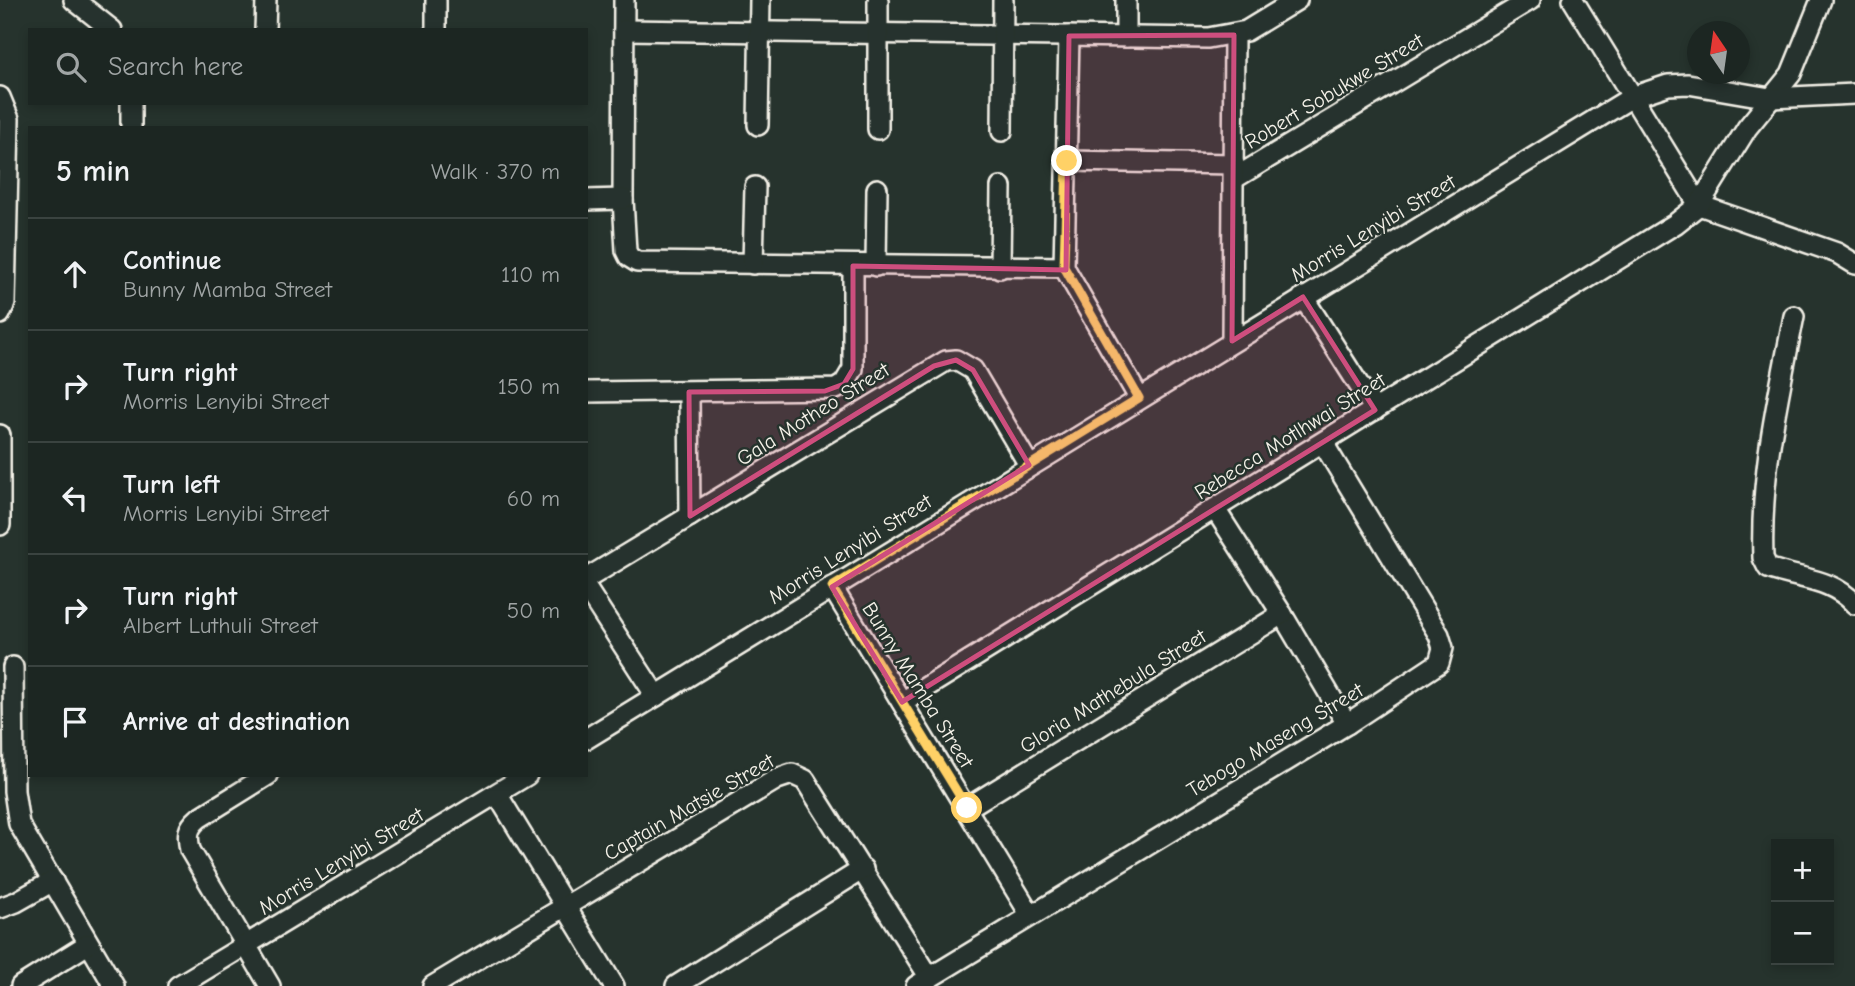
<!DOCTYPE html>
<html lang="en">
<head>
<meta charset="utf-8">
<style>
	body { margin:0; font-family:"Comic Neue",sans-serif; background:#29322f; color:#f1f3f6 }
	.controls { position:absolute; right:21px; bottom:21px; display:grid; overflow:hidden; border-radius:0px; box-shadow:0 4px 10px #0003 }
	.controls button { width:63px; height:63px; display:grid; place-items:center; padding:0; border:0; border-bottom:2px solid #3a4340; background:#1c2622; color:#f1f3f6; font:35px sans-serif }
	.compass { position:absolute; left:1687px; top:21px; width:63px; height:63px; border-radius:50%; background:#1c2622; box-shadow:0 4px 10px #0003; rotate:347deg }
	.stop { position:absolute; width:21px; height:21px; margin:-16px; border:5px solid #ffd166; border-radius:50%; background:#fff }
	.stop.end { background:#ffd166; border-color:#fff; box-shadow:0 2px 7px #0008 }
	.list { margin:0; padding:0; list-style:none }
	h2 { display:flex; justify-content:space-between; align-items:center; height:91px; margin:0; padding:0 28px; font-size:30px }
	h2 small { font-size:23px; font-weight:400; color:#a0a5a5 }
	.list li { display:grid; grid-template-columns:46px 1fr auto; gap:21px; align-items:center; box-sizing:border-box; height:112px; padding:0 28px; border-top:2px solid #3a4340 }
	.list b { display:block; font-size:26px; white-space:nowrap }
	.list p { margin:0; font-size:23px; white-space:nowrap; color:#a0a5a5 }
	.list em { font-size:23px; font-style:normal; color:#a0a5a5 }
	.icon { flex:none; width:38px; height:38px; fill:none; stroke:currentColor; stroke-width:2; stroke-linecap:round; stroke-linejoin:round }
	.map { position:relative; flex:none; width:1855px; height:986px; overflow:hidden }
	.search { position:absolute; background:#1c2622; box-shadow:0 4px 10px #0003; left:28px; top:28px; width:560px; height:77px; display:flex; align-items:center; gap:18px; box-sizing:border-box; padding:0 24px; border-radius:0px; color:#a0a5a5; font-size:26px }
	.panel { position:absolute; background:#1c2622; box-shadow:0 4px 10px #0003; left:28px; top:126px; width:560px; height:651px; border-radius:0px }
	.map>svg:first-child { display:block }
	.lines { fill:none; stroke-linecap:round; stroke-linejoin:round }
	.minor-casing { stroke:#f4f1e8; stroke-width:24 }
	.minor { stroke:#26332d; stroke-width:19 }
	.route { stroke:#ffd166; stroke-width:9 }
	.marked { fill:#ce4e7e; fill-opacity:0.2; stroke:#ce4e7e; stroke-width:5; stroke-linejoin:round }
	.labels { text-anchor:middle; stroke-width:5; stroke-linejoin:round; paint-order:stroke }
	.street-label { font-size:21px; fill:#f4f1e8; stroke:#26332d }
</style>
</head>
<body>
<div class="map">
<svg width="1855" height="986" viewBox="0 0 1855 986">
	<rect width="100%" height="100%" fill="#26332d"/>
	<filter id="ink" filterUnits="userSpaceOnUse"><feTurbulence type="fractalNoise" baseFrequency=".0143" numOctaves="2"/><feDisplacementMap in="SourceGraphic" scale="14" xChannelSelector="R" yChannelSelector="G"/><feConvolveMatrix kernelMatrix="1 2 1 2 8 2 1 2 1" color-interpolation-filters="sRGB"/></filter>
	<g filter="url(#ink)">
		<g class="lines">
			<defs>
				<g id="minor">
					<path d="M 74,0 L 112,30"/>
					<path d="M 624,0 L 623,199 L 626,251 L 629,257 L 637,262 L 1064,267 L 1069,36"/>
					<path d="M 1126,0 L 1126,37"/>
					<path d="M 1573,0 L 1699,205 L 1837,253 L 1855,264"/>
					<path d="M 265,30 L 266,0"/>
					<path d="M 436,30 L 436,0"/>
					<path d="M 624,30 L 1208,38 L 1246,31 L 1297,0"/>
					<path d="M 0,97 L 9,119 L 5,303 L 0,314"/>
					<path d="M 758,125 L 760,0"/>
					<path d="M 131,128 L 131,103"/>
					<path d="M 878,129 L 878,0"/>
					<path d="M 1002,131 L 1003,0"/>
					<path d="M 1067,161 L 1234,164"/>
					<path d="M 1235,178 L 1530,0"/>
					<path d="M 586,200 L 623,199"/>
					<path d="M 753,264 L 755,187"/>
					<path d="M 876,266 L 877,189"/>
					<path d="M 1064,267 L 1139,398"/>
					<path d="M 1000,268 L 1001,187"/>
					<path d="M 1303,297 L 1375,410"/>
					<path d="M 1794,316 C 1778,399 1760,473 1763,558 L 1768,568 C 1800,580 1830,577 1855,604"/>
					<path d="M 1232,341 L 1234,35"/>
					<path d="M 586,392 L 836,389 L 844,384 L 853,369 L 853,266"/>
					<path d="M 689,392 L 690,516"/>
					<path d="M 0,435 L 0,525"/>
					<path d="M 1215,509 L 1282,614 L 1347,724"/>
					<path d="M 586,579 L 946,361 L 956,360 L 973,370 L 1029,465"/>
					<path d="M 832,587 L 1030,914"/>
					<path d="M 586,588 L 656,696"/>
					<path d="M 13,667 L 14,791 L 19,824 L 114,986"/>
					<path d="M 902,702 L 1675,224 L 1699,205 L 1747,128 L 1791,74 L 1821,0"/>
					<path d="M 586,739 L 1632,97 L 1668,85 L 1688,84 L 1770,98 L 1855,94"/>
					<path d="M 268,775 L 199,818 C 187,828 187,835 190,850 L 270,986"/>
					<path d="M 497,794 L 614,986"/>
					<path d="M 967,808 L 1282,614"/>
					<path d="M 0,908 L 16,902 L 53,881"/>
					<path d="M 21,986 L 88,944"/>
					<path d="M 178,986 L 527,775"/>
					<path d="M 433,986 L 777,779 L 792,774 L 805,780 L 930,978"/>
					<path d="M 676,986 L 863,869"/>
					<path d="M 916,986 L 1347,724 L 1439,663 L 1443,648 L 1439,635 L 1323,443"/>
				</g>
			</defs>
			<use href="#minor" class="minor-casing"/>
			<use href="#minor" class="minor"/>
		</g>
	</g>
	<g class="lines" filter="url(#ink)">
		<path class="route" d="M 967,808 L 832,587 L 1139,398 L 1064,267 L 1067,161"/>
	</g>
	<path class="marked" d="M 1234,35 L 1232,341 L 1303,297 L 1375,410 L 902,702 L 832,587 L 1029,465 L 973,370 L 956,360 L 934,366 L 690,516 L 689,392 L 825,391 L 844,384 L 853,369 L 853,266 L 1066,270 L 1069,36 Z"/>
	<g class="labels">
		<g class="street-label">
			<text transform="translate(1334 91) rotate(-31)" y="7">Robert Sobukwe Street</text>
			<text transform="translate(1373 228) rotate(-31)" y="7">Morris Lenyibi Street</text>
			<text transform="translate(813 414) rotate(-32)" y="7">Gala Motheo Street</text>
			<text transform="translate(1290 436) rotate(-32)" y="7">Rebecca Motlhwai Street</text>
			<text transform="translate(850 549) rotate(-32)" y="7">Morris Lenyibi Street</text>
			<text transform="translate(918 685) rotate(58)" y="7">Bunny Mamba Street</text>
			<text transform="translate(1113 691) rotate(-32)" y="7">Gloria Mathebula Street</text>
			<text transform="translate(1275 740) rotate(-31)" y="7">Tebogo Maseng Street</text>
			<text transform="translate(689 807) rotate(-30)" y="7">Captain Matsie Street</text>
			<text transform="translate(341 861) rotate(-31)" y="7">Morris Lenyibi Street</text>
		</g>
	</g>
</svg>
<div class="controls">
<button>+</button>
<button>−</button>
</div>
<svg class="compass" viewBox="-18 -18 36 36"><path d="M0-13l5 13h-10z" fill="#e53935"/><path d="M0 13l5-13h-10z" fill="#a0a5a5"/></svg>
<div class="stop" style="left:967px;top:808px"></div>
<div class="stop end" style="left:1067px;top:161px"></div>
<div class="search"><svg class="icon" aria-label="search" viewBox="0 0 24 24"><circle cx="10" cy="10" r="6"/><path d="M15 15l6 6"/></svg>Search here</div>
<section class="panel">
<h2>5 min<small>Walk · 370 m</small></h2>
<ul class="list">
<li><svg class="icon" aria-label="ahead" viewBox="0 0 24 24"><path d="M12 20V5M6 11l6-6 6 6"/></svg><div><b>Continue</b><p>Bunny Mamba Street</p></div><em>110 m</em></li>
<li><svg class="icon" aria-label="right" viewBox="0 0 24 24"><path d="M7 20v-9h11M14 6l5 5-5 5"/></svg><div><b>Turn right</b><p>Morris Lenyibi Street</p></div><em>150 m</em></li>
<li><svg class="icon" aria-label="left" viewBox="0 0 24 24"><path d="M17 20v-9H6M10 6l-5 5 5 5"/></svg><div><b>Turn left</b><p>Morris Lenyibi Street</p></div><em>60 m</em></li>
<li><svg class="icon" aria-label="right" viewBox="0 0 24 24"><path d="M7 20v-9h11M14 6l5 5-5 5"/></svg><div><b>Turn right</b><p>Albert Luthuli Street</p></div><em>50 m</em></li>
<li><svg class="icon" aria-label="arrive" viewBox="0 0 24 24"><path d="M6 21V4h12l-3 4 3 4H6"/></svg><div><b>Arrive at destination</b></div></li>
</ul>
</section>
</div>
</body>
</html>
